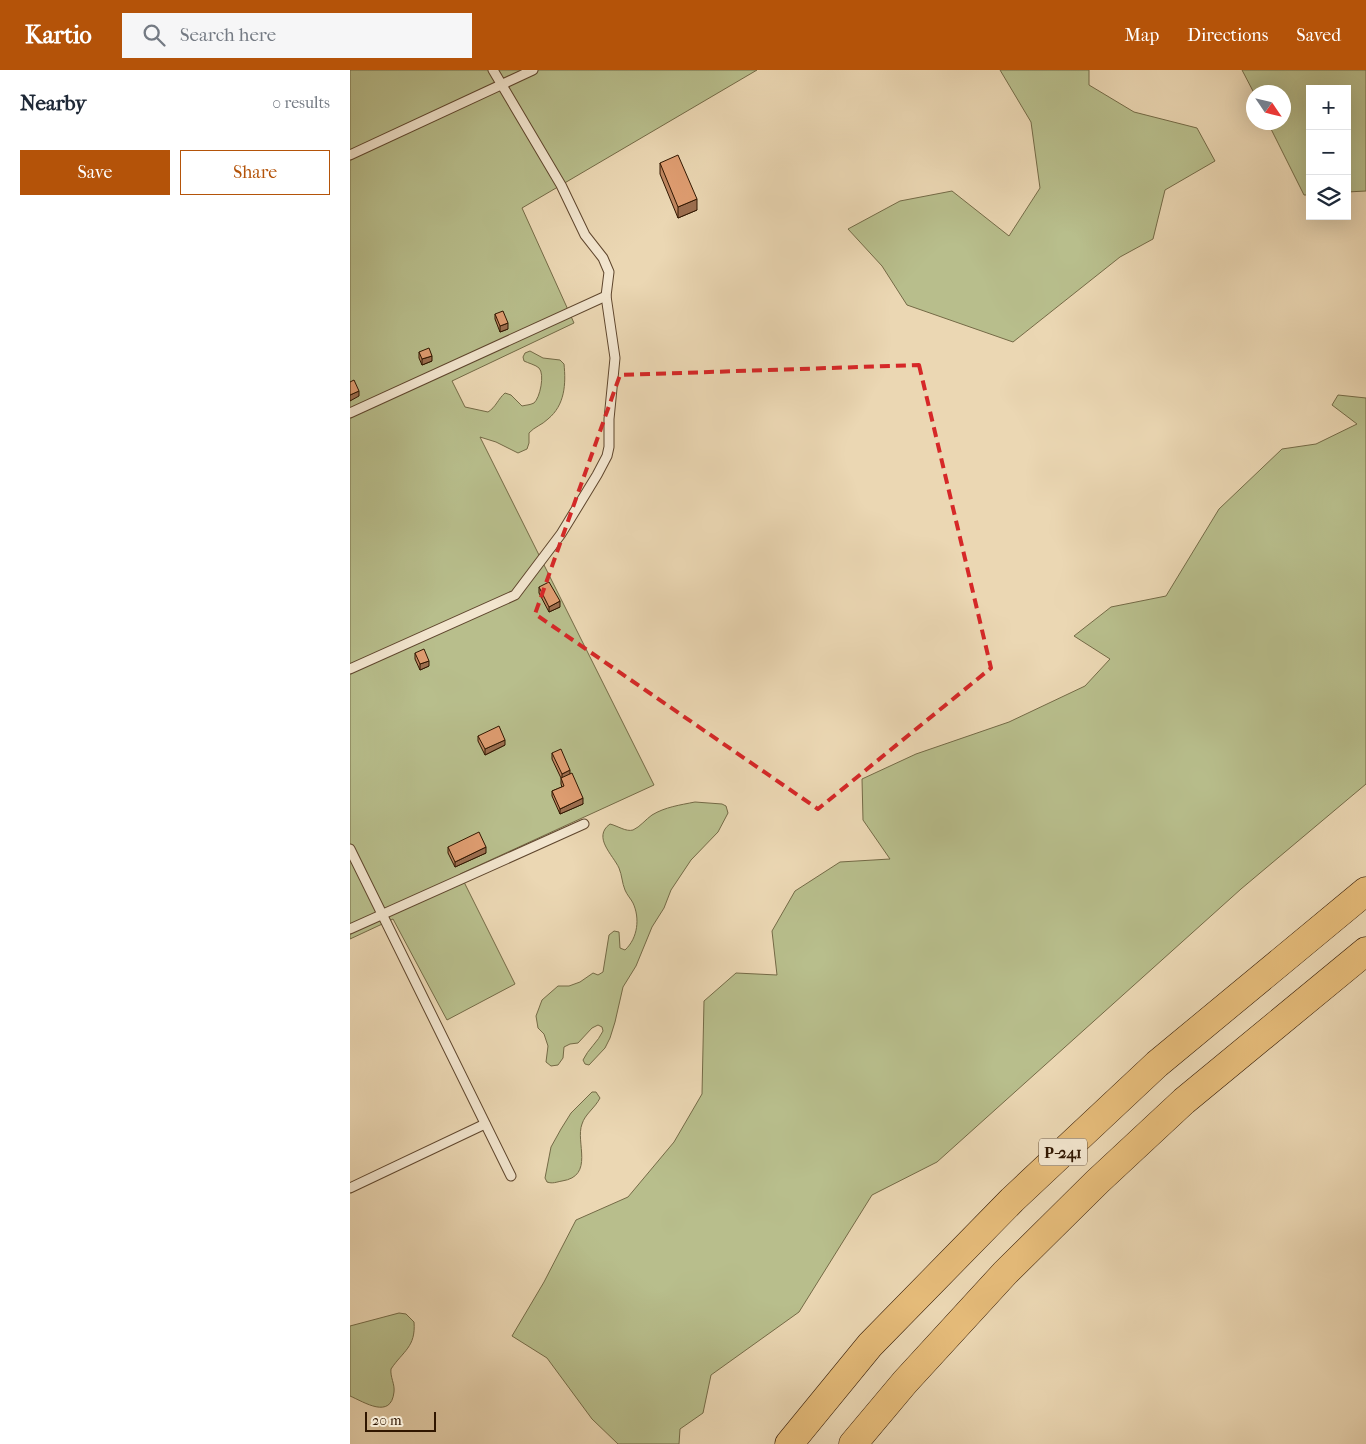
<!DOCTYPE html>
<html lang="en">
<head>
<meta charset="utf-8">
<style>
	body { margin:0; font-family:"IM FELL French Canon",serif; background:#f6f6f7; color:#1f2937 }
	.controls { position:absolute; right:15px; top:15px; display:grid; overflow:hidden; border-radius:0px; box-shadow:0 5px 20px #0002 }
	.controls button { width:45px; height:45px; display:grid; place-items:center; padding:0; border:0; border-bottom:1px solid #e0e1e3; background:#fff; color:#1f2937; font:25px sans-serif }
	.compass { position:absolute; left:896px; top:15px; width:45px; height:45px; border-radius:50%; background:#fff; box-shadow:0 5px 20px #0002; rotate:125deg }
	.scale { position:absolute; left:15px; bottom:12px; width:71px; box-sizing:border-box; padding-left:5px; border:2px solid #301600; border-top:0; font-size:14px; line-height:18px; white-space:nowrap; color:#301600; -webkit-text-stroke:4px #f2e5ce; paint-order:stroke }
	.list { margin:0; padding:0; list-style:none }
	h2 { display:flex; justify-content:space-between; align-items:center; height:65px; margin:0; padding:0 20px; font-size:21px }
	h2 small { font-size:16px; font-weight:400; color:#747a83 }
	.actions { display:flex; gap:10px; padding:15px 20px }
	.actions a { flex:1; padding:11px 0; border:1px solid #b45309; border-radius:0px; text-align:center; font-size:18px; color:#b45309 }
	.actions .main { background:#b45309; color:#fff }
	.icon { flex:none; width:28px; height:28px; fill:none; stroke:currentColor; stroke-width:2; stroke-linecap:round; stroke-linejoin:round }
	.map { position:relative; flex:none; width:1016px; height:1374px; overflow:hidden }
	header { display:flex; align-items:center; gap:30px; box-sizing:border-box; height:70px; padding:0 25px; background:#b45309; color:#fff }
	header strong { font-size:24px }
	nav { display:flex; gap:28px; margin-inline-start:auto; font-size:18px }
	.search { width:350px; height:45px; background:#f6f6f7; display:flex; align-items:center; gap:12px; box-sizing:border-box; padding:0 18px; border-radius:0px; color:#747a83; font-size:19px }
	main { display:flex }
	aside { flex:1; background:#fff }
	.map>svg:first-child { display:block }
	.green { fill:#b8be8c; stroke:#746a46 }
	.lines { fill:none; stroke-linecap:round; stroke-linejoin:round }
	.service-casing { stroke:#5f462d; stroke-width:11 }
	.trunk-casing { stroke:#301600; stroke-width:29 }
	.service { stroke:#f2e5ce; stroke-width:9 }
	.trunk { stroke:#e6bc7a; stroke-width:28 }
	.wall { fill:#c08761; stroke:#301600 }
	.shaded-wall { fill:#9c6e4f; stroke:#301600 }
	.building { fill:#df9d71; stroke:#301600 }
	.marked { fill:none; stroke:#d62828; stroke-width:4; stroke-dasharray:10 6; stroke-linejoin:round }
	.labels { text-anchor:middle; stroke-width:4; stroke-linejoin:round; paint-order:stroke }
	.shield { fill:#f2e5ce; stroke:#6a543e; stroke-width:1 }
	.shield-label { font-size:16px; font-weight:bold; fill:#301600 }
</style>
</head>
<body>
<header>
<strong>Kartio</strong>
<div class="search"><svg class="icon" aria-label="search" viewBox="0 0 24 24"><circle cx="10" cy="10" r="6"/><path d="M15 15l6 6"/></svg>Search here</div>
<nav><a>Map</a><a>Directions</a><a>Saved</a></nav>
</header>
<main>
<aside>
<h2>Nearby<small>0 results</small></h2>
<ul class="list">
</ul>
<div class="actions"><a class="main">Save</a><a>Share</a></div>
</aside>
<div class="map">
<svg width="1016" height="1374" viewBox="0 0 1016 1374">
	<rect width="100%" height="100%" fill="#ebd7b3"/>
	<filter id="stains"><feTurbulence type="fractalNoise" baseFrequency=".004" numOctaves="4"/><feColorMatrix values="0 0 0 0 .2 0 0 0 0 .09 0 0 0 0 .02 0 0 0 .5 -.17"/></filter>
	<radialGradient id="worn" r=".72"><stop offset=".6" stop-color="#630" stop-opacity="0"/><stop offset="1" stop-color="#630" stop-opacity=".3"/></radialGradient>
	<g class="green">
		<path d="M 0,0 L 407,0 L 172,138 L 224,253 L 102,311 L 115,337 L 138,342 C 146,337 148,329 155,323 L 161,325 L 172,336 C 176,335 180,335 184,333 C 190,328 195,304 189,298 C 186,295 178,293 174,291 L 173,287 L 175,283 L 180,281 L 193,288 L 210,290 L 214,294 C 216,314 215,335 198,349 C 192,355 184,357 179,363 L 179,373 L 177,379 L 168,383 L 146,372 L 130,367 L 304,715 L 110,804 L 165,914 L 97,950 L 43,849 L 0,869 Z"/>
		<path d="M 650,0 L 739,0 L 739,15 L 784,42 L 847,58 L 865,91 L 815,120 L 803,169 L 770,187 L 663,272 L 557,235 L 532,196 L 498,159 L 550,131 L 602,121 L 659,166 L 690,118 L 681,52 Z"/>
		<path d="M 892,0 L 1016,0 L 1016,121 L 997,122 L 997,19 L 960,19 L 960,125 L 954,125 L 918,53 L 934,52 L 934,22 L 904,23 Z"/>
		<path d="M 988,325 L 1016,328 L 1016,714 L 891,819 L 587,1092 L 522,1125 L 449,1242 L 361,1305 L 353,1343 L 330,1359 L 329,1374 L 268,1374 L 242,1349 L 197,1288 L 162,1266 L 194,1212 L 226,1150 L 278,1127 L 324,1072 L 352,1024 L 354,931 L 386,903 L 427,905 L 422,861 L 445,821 L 490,792 L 540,789 L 513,750 L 512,709 L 566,684 L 659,652 L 735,616 L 760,589 L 724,566 L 761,537 L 816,526 L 869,439 L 932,379 L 966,374 L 1007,354 L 982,335 Z"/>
		<path d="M 345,732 L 372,734 L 376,736 L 378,743 L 368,762 L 341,790 L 321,820 L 314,838 L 302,857 L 286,896 L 273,917 L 265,952 L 260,968 L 255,978 L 239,995 L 235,994 L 233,990 C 238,979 248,972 253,961 L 252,957 L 248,955 L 242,958 L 228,973 L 220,974 L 214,977 L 213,988 L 208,995 L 201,996 L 196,992 L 198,976 L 194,964 L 188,958 L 186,946 L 192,930 L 208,916 L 219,916 L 230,912 L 243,903 L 248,905 L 253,902 L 259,865 L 264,861 L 269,862 L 270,878 L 275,880 C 288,868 290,848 283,833 C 281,829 277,825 275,820 C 272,813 272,805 269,798 C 263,785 242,767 260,754 C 268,756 276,762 283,760 C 290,757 296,749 302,745 C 315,737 330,735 345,732 Z"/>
		<path d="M 242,1022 L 246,1022 L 250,1028 C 245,1038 235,1044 232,1054 C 225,1072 245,1106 212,1111 C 206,1112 203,1114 197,1112 L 195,1108 L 201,1077 L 211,1059 L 221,1043 Z"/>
		<path d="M 49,1243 L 56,1244 L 64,1252 C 66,1277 53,1281 41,1299 C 40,1307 45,1314 44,1322 C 41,1350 14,1332 0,1326 L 0,1256 Z"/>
	</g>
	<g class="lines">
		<defs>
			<g id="service">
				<path d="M 0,85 L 183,0"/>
				<path d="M 0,343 L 256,226"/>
				<path d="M 0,599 L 165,525 L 211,464 L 247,405 L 257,386 L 259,377 L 259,349 L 265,288 L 256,226 L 259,202 L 253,188 L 235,165 L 211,115 L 143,0"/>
				<path d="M 0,779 L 161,1106"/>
				<path d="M 0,859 L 234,754"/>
				<path d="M 0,1118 L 135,1054"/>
			</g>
			<g id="trunk">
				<path d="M 439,1374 L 520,1275 L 662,1130 L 807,994 L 1016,821"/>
				<path d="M 503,1374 L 555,1312 L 655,1203 L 747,1112 L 834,1031 L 1016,881"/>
			</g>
		</defs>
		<use href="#service" class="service-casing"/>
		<use href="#trunk" class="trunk-casing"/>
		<use href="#service" class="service"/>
		<use href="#trunk" class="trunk"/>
	</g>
	<g class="wall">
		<path d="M 310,93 L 347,140 L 328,148 L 310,104 Z"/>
		<path d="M 145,244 L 158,259 L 150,262 L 145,249 Z"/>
		<path d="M 69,282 L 82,291 L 72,295 L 69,288 Z"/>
		<path d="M 189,517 L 210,537 L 199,542 L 189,523 Z"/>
		<path d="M 65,583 L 79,596 L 70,600 L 65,589 Z"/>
		<path d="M 128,666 L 155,675 L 135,685 L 128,671 Z"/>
		<path d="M 202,683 L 220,704 L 233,734 L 210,744 L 202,726 L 202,721 L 212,717 L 211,714 L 211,708 L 202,689 Z"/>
		<path d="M 98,777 L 136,783 L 105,797 L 98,783 Z"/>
	</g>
	<g class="shaded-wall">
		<path d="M 347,129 L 347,140 L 328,148 L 328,137 Z"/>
		<path d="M 158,253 L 158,259 L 150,262 L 150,256 Z"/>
		<path d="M 82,286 L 82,291 L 72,295 L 72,289 Z"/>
		<path d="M 9,321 L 9,326 L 0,331 L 0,325 Z"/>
		<path d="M 210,531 L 210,537 L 199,542 L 199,537 Z"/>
		<path d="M 79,591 L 79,596 L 70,600 L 70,594 Z"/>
		<path d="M 155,670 L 155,675 L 135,685 L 135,679 Z"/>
		<path d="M 220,700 L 220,705 L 212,709 L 212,704 Z"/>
		<path d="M 233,728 L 233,734 L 210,744 L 210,739 Z"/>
		<path d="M 136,777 L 136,783 L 105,797 L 105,792 Z"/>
	</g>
	<g class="building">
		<path d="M 328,85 L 347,129 L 328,137 L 310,93 Z"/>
		<path d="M 153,241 L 158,253 L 150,256 L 145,244 Z"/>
		<path d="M 79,278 L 82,286 L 72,289 L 69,282 Z"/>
		<path d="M 4,310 L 9,321 L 0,325 L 0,312 Z"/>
		<path d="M 199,512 L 210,531 L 199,537 L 189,517 Z"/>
		<path d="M 74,579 L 79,591 L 70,594 L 65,583 Z"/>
		<path d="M 149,656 L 155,670 L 135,679 L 128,666 Z"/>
		<path d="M 211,679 L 220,700 L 212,704 L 202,683 Z"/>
		<path d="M 222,703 L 233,728 L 210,739 L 202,721 L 214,716 L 211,708 Z"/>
		<path d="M 129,762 L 136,777 L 105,792 L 98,777 Z"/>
	</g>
	<path class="marked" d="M 569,295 L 641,598 L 468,739 L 185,544 L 270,305 Z"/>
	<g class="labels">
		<rect class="shield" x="689" y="1068.5" width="48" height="27" rx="4"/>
		<g class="shield-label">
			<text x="713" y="1088">Р-241</text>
		</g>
	</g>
	<rect width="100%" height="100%" filter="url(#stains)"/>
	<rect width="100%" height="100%" fill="url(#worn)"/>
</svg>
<div class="controls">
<button>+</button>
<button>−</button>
<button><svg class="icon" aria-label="layers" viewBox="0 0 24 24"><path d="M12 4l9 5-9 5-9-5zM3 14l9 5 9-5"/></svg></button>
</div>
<svg class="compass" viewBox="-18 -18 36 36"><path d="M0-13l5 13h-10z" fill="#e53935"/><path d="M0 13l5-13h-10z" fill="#747a83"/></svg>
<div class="scale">20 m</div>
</div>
</main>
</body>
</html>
